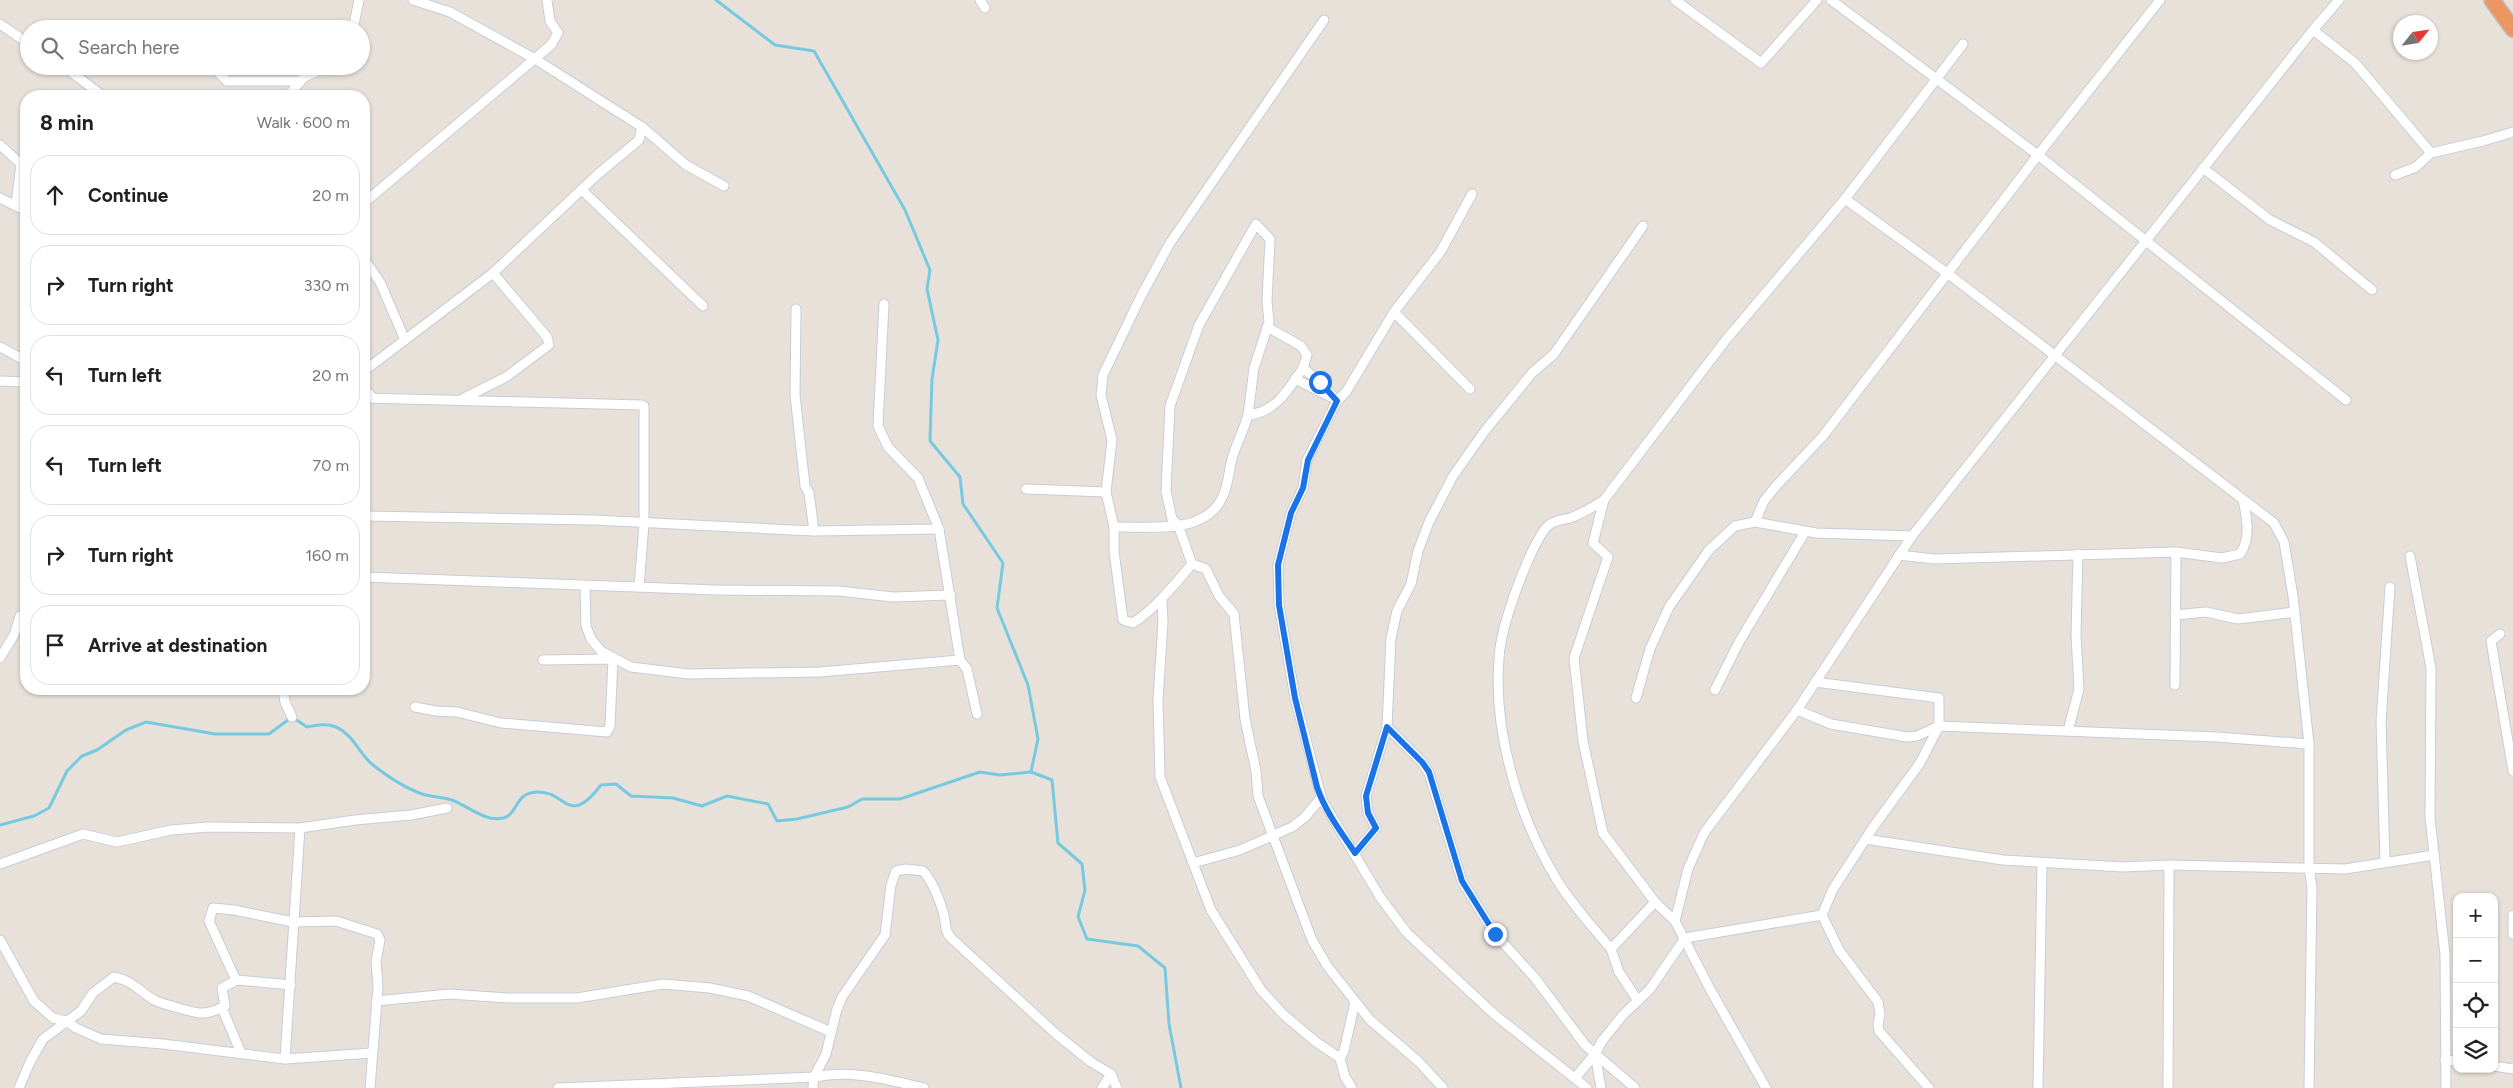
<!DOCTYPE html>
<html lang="en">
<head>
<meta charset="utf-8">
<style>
	body { margin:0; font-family:Figtree,sans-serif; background:#f2f2f2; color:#202124 }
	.controls { position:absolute; right:15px; bottom:15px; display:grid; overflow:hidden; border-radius:10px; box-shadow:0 1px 4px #0004 }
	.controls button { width:45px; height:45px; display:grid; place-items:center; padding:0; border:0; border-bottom:1px solid #e0e0e0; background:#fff; color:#202124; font:25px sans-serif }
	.compass { position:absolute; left:2393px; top:15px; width:45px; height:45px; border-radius:50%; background:#fff; box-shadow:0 1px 4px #0004; rotate:60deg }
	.stop { position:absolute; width:15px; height:15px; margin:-11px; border:4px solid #1a73e8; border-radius:50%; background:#fff }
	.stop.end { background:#1a73e8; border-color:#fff; box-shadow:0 1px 5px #0008 }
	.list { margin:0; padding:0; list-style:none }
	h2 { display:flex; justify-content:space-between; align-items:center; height:65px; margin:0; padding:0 20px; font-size:21px }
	h2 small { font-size:16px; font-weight:400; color:#757577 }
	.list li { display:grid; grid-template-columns:32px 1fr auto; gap:15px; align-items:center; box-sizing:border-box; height:80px; margin:0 10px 10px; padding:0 10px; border:1px solid #e0e0e0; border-radius:20px }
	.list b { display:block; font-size:19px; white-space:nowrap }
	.list em { font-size:16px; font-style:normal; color:#757577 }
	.icon { flex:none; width:28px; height:28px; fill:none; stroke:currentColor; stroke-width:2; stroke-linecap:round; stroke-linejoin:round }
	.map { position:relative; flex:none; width:2513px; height:1088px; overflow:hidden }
	.search { position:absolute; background:#fff; box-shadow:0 1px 4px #0004; left:20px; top:20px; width:350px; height:55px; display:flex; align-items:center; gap:12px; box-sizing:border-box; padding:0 18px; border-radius:28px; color:#757577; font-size:19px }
	.panel { position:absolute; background:#fff; box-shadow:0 1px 4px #0004; left:20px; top:90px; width:350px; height:605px; border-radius:20px }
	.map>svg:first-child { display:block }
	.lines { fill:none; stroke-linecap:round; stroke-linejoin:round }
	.stream { stroke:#77c9e0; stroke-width:3 }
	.street-casing { stroke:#c8ccd7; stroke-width:11 }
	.highway-casing { stroke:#bebebe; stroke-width:18 }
	.street { stroke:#fff; stroke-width:9 }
	.highway { stroke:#ec9761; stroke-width:15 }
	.route { stroke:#1a73e8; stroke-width:6 }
</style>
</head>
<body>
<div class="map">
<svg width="2513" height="1088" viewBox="0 0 2513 1088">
	<rect width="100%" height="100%" fill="#e8e1da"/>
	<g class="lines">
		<g class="stream">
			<path d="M 716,0 L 775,45 L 814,51 L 905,210 L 930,270 L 927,289 L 938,340 L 932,379 L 930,441 L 960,477 L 963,504 L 1003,563 L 997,608 L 1028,685 L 1038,739 L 1031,772 L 1052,780 L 1058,843 L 1082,864 L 1085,890 L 1078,917 L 1087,939 L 1138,946 L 1165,968 L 1169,1024 L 1181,1088"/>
			<path d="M 0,825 L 34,816 L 49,808 L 67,771 L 82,756 L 97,750 L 126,730 L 146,722 L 215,734 L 269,734 L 292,717 L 307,727 C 317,725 326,723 336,727 C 354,735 359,754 373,765 C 387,776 405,788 422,794 C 432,797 442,797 452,800 C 465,805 477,815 490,818 C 522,824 509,793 537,792 C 567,791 568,828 601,785 L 616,784 L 631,796 L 673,798 L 702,806 L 727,796 L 768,804 L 777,821 L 797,819 L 848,807 L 862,799 L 900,799 L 980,772 L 1000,775 L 1031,772"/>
		</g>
		<defs>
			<g id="street">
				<path d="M 413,0 L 450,12 L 535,59 L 642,127 L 686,165 L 724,186"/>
				<path d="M 980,0 L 985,8"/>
				<path d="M 1675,0 L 1761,63 L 1817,0"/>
				<path d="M 1831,0 L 2038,155 L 2346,400"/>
				<path d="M 0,24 L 29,44"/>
				<path d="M 353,29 L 359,0"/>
				<path d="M 2313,30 L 2355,63 L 2431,153"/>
				<path d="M 63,66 L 103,96"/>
				<path d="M 211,66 L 227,81 L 300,81"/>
				<path d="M 288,96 L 304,77 L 330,66"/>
				<path d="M 0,145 L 21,164 L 16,204"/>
				<path d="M 2203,168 L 2270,220 L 2314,242 L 2372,290"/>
				<path d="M 2395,175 L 2416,167 L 2431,153 L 2483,141 L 2513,132"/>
				<path d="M 583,191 L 703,306"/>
				<path d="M 1472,194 L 1441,251 L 1394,312 L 1346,392 L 1337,401 L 1307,460 L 1303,488 L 1291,513 L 1278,565 L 1279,605 L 1295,698 L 1322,800 L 1380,897 L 1407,933 L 1495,1015 L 1587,1088"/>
				<path d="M 0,198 L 26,211"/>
				<path d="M 1845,199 L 1947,273 L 2274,523 L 2284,542 L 2293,596 L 2309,744 L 2309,867 L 2312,888 L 2309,1088"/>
				<path d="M 364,203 L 551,45 L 558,33 L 550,21 L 547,0"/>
				<path d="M 364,259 L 380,282 L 405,340"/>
				<path d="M 884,304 L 878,426 L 888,447 L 918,478 L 939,529 L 960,660 L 967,669 L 977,714"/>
				<path d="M 796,309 L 795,395 L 805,486 L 809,493 L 814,531"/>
				<path d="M 1394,312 L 1470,389"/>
				<path d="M 1267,327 L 1301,346 L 1307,355 L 1303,368 L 1320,382 L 1337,401"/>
				<path d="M 0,347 L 26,361"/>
				<path d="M 364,371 L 493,273 L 598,174 L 639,140 L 642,127"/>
				<path d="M 1295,379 L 1331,397"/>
				<path d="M 0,381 L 26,382"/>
				<path d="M 364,388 L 372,397"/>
				<path d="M 364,398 L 642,405 L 644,406 L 644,524 L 639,587"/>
				<path d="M 462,399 L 506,377 L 549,345 L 547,337 L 493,273"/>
				<path d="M 1248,415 L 1254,368 L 1269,322 L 1267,301 L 1270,239 L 1256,224 L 1199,325 L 1170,406 L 1166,491 L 1172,519 L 1178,525 L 1192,564 L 1206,569 L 1219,596 L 1234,614 L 1245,719 L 1256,771 L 1258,796 L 1312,940 L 1328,967 L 1370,1020 L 1418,1061 L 1443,1088"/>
				<path d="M 1026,489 L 1106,492"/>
				<path d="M 1604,500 C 1593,507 1582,514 1570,518 C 1563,520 1555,520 1549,525 C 1537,534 1519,582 1514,596 C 1507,617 1500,638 1499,659 C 1493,732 1519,818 1557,880 C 1572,905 1593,927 1611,949"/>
				<path d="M 364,516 L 594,520 L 814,531 L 939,529"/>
				<path d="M 1755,522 L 1764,501 L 1776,486 L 1823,436 L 2038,155 L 2160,0"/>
				<path d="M 1114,527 C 1148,526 1206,536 1223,496 C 1228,485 1229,471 1232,459 C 1236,444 1244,430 1248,415 C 1275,413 1289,389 1303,368"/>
				<path d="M 1899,555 L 1934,559 L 2176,552 L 2222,558 L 2240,554 C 2251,539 2247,518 2243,500"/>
				<path d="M 2410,556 L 2431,668 L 2430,817 L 2445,955 L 2446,1088"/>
				<path d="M 1192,564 C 1174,585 1156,608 1133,623 L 1123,620 L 1114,551 L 1114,527 L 1106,492 L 1112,440 L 1101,395 L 1103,375 L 1141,296 L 1170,243 L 1324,20"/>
				<path d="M 364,577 L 717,590 L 839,591 L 893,597 L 951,595"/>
				<path d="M 585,586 L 586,626 L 591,639 L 601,651 L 631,667 L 688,674 L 820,672 L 960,660"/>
				<path d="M 1162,599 L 1163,622 L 1158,700 L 1160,777 L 1211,910 L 1261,990 L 1284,1015 L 1316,1042 L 1340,1058"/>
				<path d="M 2175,615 L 2206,612 L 2238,619 L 2295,612"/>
				<path d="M 2500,634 L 2491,641 L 2513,771"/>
				<path d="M 0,658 L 14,635 L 20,616"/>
				<path d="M 1815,682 L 1939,698 L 1939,726 L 1920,763 L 1874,826 L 1833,889 L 1822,915 L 1839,950 L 1878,1002 L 1880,1014 L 1878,1025 L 1879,1031 L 1929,1088"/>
				<path d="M 2175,685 L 2176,552"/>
				<path d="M 283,689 L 285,702 L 292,717"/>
				<path d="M 1715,690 L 1739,642 L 1805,532"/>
				<path d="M 1636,698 L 1650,649 L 1669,607 L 1709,550 L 1735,526 L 1755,522 L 1816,533 L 1912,536"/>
				<path d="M 415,707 L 436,711 L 457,712 L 501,723 L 607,732 L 610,726 L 613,659 L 543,660"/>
				<path d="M 1797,710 L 1831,724 L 1907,737 L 1917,736 L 1939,726 L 2217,737 L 2309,744"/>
				<path d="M 1387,727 L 1422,762 L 1429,773 L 1462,881 L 1495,934 L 1535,978 L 1585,1045 L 1635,1088"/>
				<path d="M 2068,731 L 2079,689 L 2076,635 L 2078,554"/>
				<path d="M 1865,839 L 2003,860 L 2123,867 L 2169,865 L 2345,869 L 2434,855"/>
				<path d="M 1355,853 L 1376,828 L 1368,813 L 1366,796 L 1387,727 L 1391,638 L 1397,611 L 1411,584 L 1418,551 L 1429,522 L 1453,476 L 1484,432 L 1532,373 L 1554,354 L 1643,226"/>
				<path d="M 2385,862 L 2381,721 L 2390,587"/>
				<path d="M 1193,863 L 1240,850 L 1292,827 L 1305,817 L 1321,798"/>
				<path d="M 0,864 L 83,834 L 117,842 L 171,830 L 208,827 L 300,828 L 355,820 L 411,815 L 447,808"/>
				<path d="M 2513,915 L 2513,934"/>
				<path d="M 1675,921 L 1688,869 L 1704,833 L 1797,710 L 1912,536 L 2313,30 L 2339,0"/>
				<path d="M 0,940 L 34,1001 L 53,1018 L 66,1021 L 76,1028 L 101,1039 L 163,1044 L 285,1059 L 372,1053"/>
				<path d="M 237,980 L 235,978 L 209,921 L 213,908 L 234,910 L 293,922 L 336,921 L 377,934 L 380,940 L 376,961 L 378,987 L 370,1088"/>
				<path d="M 376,1001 L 449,994 L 508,998 L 577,998 L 663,984 L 710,988 L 748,996 L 831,1032"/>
				<path d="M 1638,1001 L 1619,972 L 1611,949 L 1655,902"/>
				<path d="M 222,1008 L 241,1053"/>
				<path d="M 285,1059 L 300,828"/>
				<path d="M 2445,1060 L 2457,1061"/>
				<path d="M 2494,1066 L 2513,1069"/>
				<path d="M 1575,1078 L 1595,1054"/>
				<path d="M 19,1088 L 30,1062 L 43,1039 L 81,1011 L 93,993 L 114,977 C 133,981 138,990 154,1000 C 160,1003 197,1014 203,1013 C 210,1013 219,1009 225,1006 L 222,988 L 237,980 L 291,985"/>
				<path d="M 558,1088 L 814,1077 C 851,1069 888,1080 924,1088"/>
				<path d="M 813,1088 L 814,1077 L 826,1054 L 837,1009 L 842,997 L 885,935 L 891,885 L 896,871 L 906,869 L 923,871 C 933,882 940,901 944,915 C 946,923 944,931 951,938 L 1056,1034 L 1091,1062 L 1111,1074 L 1117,1088"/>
				<path d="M 1102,1088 L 1111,1074"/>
				<path d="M 1352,1088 L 1345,1077 L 1340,1058 L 1344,1051 L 1355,1002"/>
				<path d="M 1601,1088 L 1595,1054 L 1602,1041 L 1623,1015 L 1650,989 L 1685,938 L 1822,915"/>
				<path d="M 1766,1088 L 1710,989 L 1675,921 L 1655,902 L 1603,833 L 1583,741 L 1574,658 L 1608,557 L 1593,543 L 1604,500 L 1610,492 L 1725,341 L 1845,199 L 1963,44"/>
				<path d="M 2038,1088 L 2042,863"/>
				<path d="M 2168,1088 L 2169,865"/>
			</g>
			<path id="highway" d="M 2492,0 L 2513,29"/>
		</defs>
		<use href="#street" class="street-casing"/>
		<use href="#highway" class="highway-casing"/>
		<use href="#street" class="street"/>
		<use href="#highway" class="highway"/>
	</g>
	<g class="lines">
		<path class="route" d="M 1320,382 L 1337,401 L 1308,460 L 1303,488 L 1291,513 L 1278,565 L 1279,605 L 1295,698 L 1317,787 C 1325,811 1341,832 1355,853 L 1376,828 L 1368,813 L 1366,796 L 1387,727 L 1422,762 L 1429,772 L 1462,881 L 1495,934"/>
	</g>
</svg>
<div class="controls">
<button>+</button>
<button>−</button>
<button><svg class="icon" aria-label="locate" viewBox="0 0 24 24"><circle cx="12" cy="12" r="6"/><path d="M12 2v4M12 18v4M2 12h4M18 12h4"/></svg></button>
<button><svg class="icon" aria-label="layers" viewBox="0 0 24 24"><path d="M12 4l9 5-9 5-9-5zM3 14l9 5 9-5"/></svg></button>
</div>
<svg class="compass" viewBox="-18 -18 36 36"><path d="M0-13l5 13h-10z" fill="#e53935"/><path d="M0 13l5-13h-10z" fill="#757577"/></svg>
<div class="stop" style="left:1320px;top:382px"></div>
<div class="stop end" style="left:1495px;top:934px"></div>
<div class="search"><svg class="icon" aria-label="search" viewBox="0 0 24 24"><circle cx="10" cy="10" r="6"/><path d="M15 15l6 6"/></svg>Search here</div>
<section class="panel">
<h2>8 min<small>Walk · 600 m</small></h2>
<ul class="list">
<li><svg class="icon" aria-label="ahead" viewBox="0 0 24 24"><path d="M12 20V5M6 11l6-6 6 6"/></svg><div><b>Continue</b></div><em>20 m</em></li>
<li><svg class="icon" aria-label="right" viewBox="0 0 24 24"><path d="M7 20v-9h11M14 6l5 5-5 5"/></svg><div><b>Turn right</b></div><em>330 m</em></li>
<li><svg class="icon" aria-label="left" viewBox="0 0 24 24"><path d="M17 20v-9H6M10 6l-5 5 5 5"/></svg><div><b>Turn left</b></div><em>20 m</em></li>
<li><svg class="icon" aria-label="left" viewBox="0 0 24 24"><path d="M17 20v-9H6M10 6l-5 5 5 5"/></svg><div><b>Turn left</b></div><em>70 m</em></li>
<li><svg class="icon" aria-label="right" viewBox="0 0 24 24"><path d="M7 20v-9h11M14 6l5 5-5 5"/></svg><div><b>Turn right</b></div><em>160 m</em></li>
<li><svg class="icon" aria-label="arrive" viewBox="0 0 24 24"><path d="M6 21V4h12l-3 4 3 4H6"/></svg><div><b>Arrive at destination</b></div></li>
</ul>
</section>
</div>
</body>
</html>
